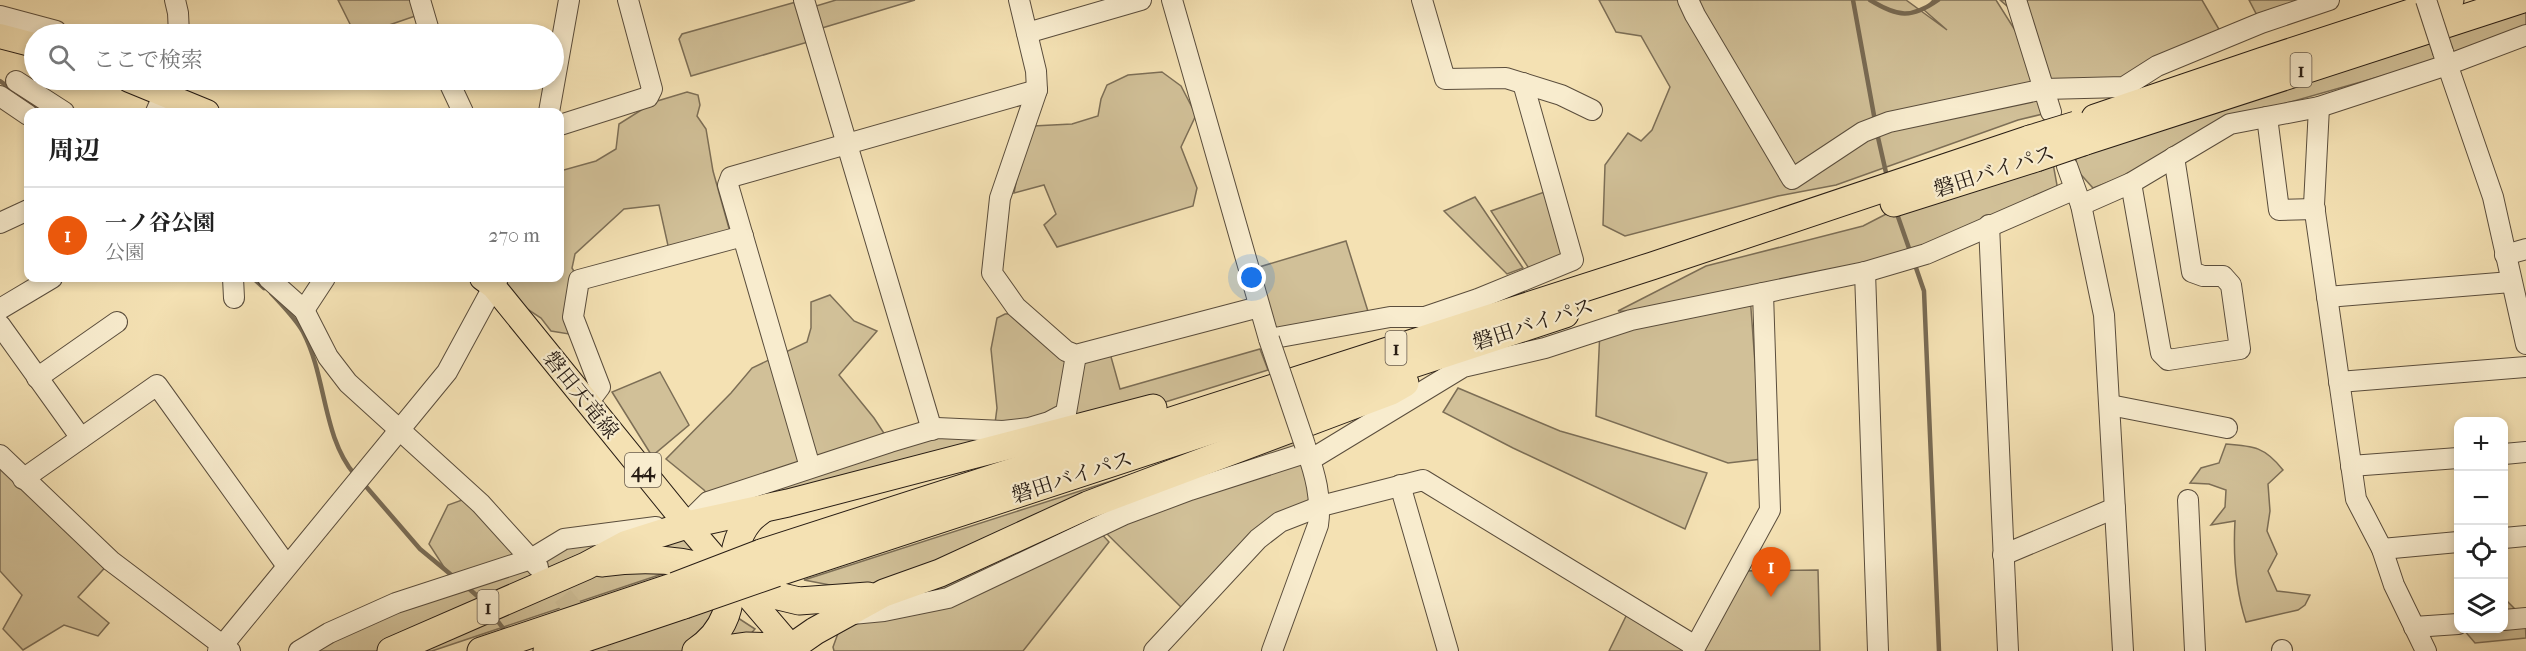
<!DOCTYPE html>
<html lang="ja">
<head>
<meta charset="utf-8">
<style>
	body { margin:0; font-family:"IM FELL French Canon","Noto Serif JP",serif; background:#f6f6f6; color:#222 }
	.controls { position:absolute; right:18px; bottom:18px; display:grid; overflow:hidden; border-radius:12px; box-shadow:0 3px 9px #0003 }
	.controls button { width:54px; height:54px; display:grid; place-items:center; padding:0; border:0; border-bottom:2px solid #e0e0e0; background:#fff; color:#222; font:30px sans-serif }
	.you { position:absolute; left:1252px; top:278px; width:21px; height:21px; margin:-15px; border:4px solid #fff; border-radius:50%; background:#1a73e8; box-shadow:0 0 0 9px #1a73e833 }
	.badge { display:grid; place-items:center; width:39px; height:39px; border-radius:50%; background:#ea580c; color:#fff; font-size:20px; font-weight:700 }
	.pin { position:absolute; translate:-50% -50px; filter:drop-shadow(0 2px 3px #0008) }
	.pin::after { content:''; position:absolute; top:32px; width:21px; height:18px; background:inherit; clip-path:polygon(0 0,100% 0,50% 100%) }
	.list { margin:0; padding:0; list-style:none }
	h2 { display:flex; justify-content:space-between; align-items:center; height:78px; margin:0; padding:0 24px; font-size:26px }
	h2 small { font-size:20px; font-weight:400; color:#767676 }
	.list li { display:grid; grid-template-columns:39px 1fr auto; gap:18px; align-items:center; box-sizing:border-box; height:96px; padding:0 24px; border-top:2px solid #e0e0e0 }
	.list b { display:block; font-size:22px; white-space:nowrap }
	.list p { margin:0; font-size:20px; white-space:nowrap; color:#767676 }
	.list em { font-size:20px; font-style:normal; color:#767676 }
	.icon { flex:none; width:33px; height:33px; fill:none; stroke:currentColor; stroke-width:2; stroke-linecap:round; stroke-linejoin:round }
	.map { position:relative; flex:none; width:2526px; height:651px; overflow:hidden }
	.search { position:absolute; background:#fff; box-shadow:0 3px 9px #0003; left:24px; top:24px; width:540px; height:66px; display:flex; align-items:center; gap:15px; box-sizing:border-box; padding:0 21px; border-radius:33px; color:#767676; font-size:22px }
	.panel { position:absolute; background:#fff; box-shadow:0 3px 9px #0003; left:24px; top:108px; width:540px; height:174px; border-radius:12px }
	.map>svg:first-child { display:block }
	.green { fill:#d1c098; stroke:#7c6e56; stroke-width:1.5 }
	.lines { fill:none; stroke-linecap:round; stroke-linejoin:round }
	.stream { stroke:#786a53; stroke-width:4.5 }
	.minor-tunnel { stroke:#cbba93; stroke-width:20; stroke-dasharray:20 10; stroke-linecap:butt }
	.minor-casing { stroke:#5a4d3c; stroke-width:22 }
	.major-casing { stroke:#271c14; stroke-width:26 }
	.highway-casing { stroke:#271c14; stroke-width:29 }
	.minor { stroke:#f8ecce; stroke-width:20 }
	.major { stroke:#f4e1b3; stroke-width:24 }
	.highway { stroke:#f4e1b3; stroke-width:27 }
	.minor-bridge-casing { stroke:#5a4d3c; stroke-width:22; stroke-linecap:butt }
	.highway-bridge-casing { stroke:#271c14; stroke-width:29; stroke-linecap:butt }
	.minor-bridge { stroke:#f8ecce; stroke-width:20 }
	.highway-bridge { stroke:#f4e1b3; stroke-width:27 }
	.labels { text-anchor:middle; stroke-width:4.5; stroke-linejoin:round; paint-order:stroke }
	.shield { fill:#f8ecce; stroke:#665a4c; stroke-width:1.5 }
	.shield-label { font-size:20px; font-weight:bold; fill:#271c14 }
	.street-label { font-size:21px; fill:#271c14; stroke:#f8ecce }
</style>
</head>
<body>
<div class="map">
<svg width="2526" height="651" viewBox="0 0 2526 651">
	<rect width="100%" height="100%" fill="#f4e1b3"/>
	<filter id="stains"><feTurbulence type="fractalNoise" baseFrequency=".00333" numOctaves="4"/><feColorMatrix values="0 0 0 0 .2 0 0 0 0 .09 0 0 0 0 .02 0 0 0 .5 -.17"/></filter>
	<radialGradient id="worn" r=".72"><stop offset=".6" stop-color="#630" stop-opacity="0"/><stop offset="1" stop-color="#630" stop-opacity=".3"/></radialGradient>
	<g class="green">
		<path d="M 338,0 L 420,0 L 424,13 L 363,34 L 355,34 Z"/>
		<path d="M 836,0 L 915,0 L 822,28 L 816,6 Z"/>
		<path d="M 1599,0 L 1906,0 L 1947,30 L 1924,10 L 1933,0 L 1996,0 L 2018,35 L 2021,18 L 2000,0 L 2202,0 L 2220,31 L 2118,87 L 2042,84 L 2051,112 L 2018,120 L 1836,185 L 1778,196 L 1625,236 L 1603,225 L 1605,165 L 1628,133 L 1641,141 L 1652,130 L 1670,87 L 1641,36 L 1616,32 Z"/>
		<path d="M 2249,0 L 2329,0 L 2261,23 Z"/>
		<path d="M 796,2 L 808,42 L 691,76 L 679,39 L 682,34 Z"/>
		<path d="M 2526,8 L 2526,46 L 2463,65 L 2424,64 L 2248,114 L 2170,159 L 2093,188 L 2075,168 L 2077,149 Z"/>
		<path d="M 1162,72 L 1181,86 L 1196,115 L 1181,147 L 1197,188 L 1193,206 L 1057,247 L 1044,225 L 1056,214 L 1044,185 L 1014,193 L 1023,145 L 1033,126 L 1072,124 L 1098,116 L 1101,99 L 1107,85 L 1128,75 Z"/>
		<path d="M 687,92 L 698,95 L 700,105 L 697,116 L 706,129 L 713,171 L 730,232 L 669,250 L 659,205 L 624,209 L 575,254 L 572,268 L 579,280 L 569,334 L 551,331 L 541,318 L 494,287 L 498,278 L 560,278 L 560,171 L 596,161 L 616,149 L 619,124 L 654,102 Z"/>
		<path d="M 2052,158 L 2059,196 L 1926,254 L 1750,295 L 1762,459 L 1728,463 L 1596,416 L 1600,330 L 1668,312 L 1618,311 L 1706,266 L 1863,226 L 1927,193 Z"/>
		<path d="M 1553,189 L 1571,252 L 1530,270 L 1491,211 Z"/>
		<path d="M 1475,197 L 1523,268 L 1507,274 L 1444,211 Z"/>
		<path d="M 1346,241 L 1371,321 L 1279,338 L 1249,270 Z"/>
		<path d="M 830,295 L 854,321 L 877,331 L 839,375 L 874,418 L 889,441 L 994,431 L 997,408 L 991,349 L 997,318 L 1005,314 L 1023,313 L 1066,351 L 1108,346 L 1120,389 L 1260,349 L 1268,370 L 1085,427 L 722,513 L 704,490 L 666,459 L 731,393 L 752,368 L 807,342 L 811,328 L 811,302 Z"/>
		<path d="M 660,372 L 689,425 L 652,456 L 612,392 Z"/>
		<path d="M 1458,388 L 1560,431 L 1707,473 L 1685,529 L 1513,448 L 1443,412 Z"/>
		<path d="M 1291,432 L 1321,506 L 1278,524 L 1185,611 L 1101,528 L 1097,529 L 1109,542 L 1023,651 L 834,651 L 833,647 L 841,625 Z"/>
		<path d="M 2226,444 C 2254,446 2265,447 2283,470 L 2268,484 L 2270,511 L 2267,531 L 2277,554 L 2268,571 L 2277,591 L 2310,595 L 2305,605 L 2298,610 L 2246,622 C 2235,588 2233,556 2235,521 L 2211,525 L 2225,507 L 2226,490 L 2209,484 L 2190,483 L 2201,468 L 2219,463 Z"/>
		<path d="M 0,455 L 111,561 L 78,597 L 109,623 L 98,636 L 64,625 L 23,650 L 3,629 L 22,595 L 0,571 Z"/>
		<path d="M 1145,470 L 1146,477 L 861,591 L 804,580 Z"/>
		<path d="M 473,496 L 531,559 L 564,539 L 681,533 L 701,561 L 432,651 L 314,651 L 372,614 L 455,584 L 429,544 L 448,505 Z"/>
		<path d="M 1818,570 L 1820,651 L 1609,651 L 1630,608 L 1696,646 L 1737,571 Z"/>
		<path d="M 2504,598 L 2525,619 L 2526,638 L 2475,643 L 2463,629 L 2504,628 Z"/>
		<path d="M 715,603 L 755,629 L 735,651 L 561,651 Z"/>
	</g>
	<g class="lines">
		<g class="stream">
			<path d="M 1853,0 L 1875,121"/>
			<path d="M 1870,0 C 1898,17 1911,19 1938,0"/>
			<path d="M 0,81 L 13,90"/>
			<path d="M 19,95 L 45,112"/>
			<path d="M 1877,133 L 1887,177"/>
			<path d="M 1896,211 L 1911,254"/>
			<path d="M 1914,262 L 1924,291 L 1939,651"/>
			<path d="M 253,278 L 264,288"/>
			<path d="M 271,293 C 281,304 296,319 303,332 C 327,378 322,436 355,475"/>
			<path d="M 363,483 L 420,549 L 455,578"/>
			<path d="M 467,587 L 483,601"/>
			<path d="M 493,615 L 506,632"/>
		</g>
		<path class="minor-tunnel" d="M 544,573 L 607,651"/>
		<defs>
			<g id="minor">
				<path d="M 175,0 L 178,13 L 179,34"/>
				<path d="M 420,0 L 430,34"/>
				<path d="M 804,0 L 932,430"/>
				<path d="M 1019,0 L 1036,71 L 1037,90 L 1000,198 L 992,273 L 1016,307 L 1066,351 L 1076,355 L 1259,307"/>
				<path d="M 1172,0 L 1269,339 L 1390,317 L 1425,317 L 1478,299 L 1573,260 L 1523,83"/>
				<path d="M 1422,0 L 1445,79 L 1506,78 L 1561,95 L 1592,110"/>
				<path d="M 1688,0 L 1695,15 L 1792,179 L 1863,132 L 1889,122 L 2044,89 L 2124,87 L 2157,66 L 2261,23 L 2329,0"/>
				<path d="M 2016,0 L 2051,112"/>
				<path d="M 0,16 L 56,31"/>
				<path d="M 1027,33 L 1141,0"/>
				<path d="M 2443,52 L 2493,197 L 2526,344"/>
				<path d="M 448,80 L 463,112"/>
				<path d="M 16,81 L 64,112"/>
				<path d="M 0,96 L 28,115"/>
				<path d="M 2319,107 L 2314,205 L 2356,499 L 2382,549 L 2394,585 L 2426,651"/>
				<path d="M 156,112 L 170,80"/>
				<path d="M 549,112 L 569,0"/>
				<path d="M 2267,117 L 2279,210 L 2315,209"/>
				<path d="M 560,125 L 648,97 L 652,89 L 628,0"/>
				<path d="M 2067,166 L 2081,205 L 2104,315 L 2123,651"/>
				<path d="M 2131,183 L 2161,353 L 2168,360 L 2240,349 L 2231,285 L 2223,276 L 2203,276 L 2192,272 L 2174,157"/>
				<path d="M 2081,205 L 2131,183 L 2230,124 L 2319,107 L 2447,65 L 2526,35"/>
				<path d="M 0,223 L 28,210"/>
				<path d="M 1989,225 L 2008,651"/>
				<path d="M 2505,255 L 2526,249"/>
				<path d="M 1865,272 L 1878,651"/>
				<path d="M 233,278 L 234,298"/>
				<path d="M 268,278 L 304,310 L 328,357 L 348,383 L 481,504 L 538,567"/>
				<path d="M 2327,297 L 2511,282"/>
				<path d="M 0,309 L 52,278"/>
				<path d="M 304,310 L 325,278"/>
				<path d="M 0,325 L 81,438"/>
				<path d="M 37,378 L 117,322"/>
				<path d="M 2339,382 L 2526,367"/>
				<path d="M 588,403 L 600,387 L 573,317 L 579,280 L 743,236"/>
				<path d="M 2110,405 L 2227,428"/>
				<path d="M 2504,454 L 2526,452"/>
				<path d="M 0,455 L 111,561 L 230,651"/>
				<path d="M 1310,460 L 1463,367 L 1545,348 L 1631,320 L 1865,272 L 1926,254 L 2073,190"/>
				<path d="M 2351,466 L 2458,458"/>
				<path d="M 810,467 L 728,185 L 731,177 L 1037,90"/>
				<path d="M 23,479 L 157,385 L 287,566"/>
				<path d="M 1400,485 L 1448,651"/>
				<path d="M 2188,500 L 2195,651"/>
				<path d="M 685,525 L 708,502 L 890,442 L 937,428 L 1003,431 L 1029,428 L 1049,422 L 1066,413 L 1076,355"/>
				<path d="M 2504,538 L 2526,536"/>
				<path d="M 2382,549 L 2458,542"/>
				<path d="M 2003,555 L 2115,508"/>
				<path d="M 852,614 L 884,611 L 948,598 L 1123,515 L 1190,490 L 1308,452"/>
				<path d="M 2504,620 L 2526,618"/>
				<path d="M 2414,627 L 2458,624"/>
				<path d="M 2282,650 L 2282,651"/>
				<path d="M 218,651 L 447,372 L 498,278"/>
				<path d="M 299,651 L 329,633 L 396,603 L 531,559 L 564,539 L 656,527"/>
				<path d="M 1154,651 L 1258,539 L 1280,522 L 1321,506 L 1423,480 L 1695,646"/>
				<path d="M 1272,651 L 1318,525 C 1322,498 1315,474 1306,448"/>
				<path d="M 1693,651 L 1770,510 L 1763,293"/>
			</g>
			<g id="major">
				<path d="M 0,36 L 34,45"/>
				<path d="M 129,80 L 207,112"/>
				<path d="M 482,278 L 494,287 L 687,525 L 795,651"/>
			</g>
			<g id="highway">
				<path d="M 2095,118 L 2263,61 L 2450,0"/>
				<path d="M 2083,142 L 2520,0"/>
				<path d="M 1894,203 L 2036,158"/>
				<path d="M 761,553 L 1652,266 L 2030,139"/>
				<path d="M 602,563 C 641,557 689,558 726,575"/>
				<path d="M 776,573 L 1565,314"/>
				<path d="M 740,587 L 799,601 L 868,596"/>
				<path d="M 391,651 L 586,566 L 627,544 L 687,525 L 788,503 L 1153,408"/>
				<path d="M 481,651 L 675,586"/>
				<path d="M 547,651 L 684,605"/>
				<path d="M 696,651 C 752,614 717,559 749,521 C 753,516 759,512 763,509"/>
				<path d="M 710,651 L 746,646 L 792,647 L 815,631 L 884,593 L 940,573 L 1088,505 L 1391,391 L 1405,383"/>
			</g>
		</defs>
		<use href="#minor" class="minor-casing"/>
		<use href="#major" class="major-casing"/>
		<use href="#highway" class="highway-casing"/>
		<use href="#minor" class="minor"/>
		<use href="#major" class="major"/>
		<use href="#highway" class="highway"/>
		<defs>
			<g id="minor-bridge">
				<path d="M 2426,0 L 2443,52"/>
				<path d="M 1269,339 L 1305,445"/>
			</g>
			<g id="highway-bridge">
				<path d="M 2030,139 L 2076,125"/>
				<path d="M 2036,158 L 2083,142"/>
				<path d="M 675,586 L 761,553"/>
				<path d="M 684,605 L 776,573"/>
			</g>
		</defs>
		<use href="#minor-bridge" class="minor-bridge-casing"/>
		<use href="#highway-bridge" class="highway-bridge-casing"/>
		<use href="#minor-bridge" class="minor-bridge"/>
		<use href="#highway-bridge" class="highway-bridge"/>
	</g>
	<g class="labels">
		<g class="shield">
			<rect x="2290.5" y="53" width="21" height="34" rx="4.5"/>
			<rect x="1385.5" y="331" width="21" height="34" rx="4.5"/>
			<rect x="625" y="453" width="36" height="34" rx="4.5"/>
			<rect x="477.5" y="590" width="21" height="34" rx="4.5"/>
		</g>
		<g class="shield-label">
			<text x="2301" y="77">1</text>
			<text x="1396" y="355">1</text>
			<text x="643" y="477">44</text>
			<text x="488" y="614">1</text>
		</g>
		<g class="street-label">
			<text transform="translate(1994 171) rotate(-18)" y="7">磐田バイパス</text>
			<text transform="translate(1533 324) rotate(-18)" y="7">磐田バイパス</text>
			<text transform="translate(581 395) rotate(51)" y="7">磐田天竜線</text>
			<text transform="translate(1072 477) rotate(-18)" y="7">磐田バイパス</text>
		</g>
	</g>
	<rect width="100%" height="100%" filter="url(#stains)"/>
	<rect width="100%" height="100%" fill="url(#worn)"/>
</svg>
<div class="controls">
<button>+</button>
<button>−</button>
<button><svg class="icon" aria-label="locate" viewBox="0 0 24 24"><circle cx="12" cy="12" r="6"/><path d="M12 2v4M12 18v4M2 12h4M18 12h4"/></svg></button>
<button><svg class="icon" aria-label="layers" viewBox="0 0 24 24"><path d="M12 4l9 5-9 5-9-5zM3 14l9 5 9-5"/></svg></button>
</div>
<div class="you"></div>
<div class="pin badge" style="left:1771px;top:597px">1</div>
<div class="search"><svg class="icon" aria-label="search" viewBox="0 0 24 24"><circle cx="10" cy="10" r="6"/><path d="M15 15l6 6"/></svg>ここで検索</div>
<section class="panel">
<h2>周辺<small></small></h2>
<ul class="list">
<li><span class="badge">1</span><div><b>一ノ谷公園</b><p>公園</p></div><em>270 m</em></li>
</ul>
</section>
</div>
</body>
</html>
